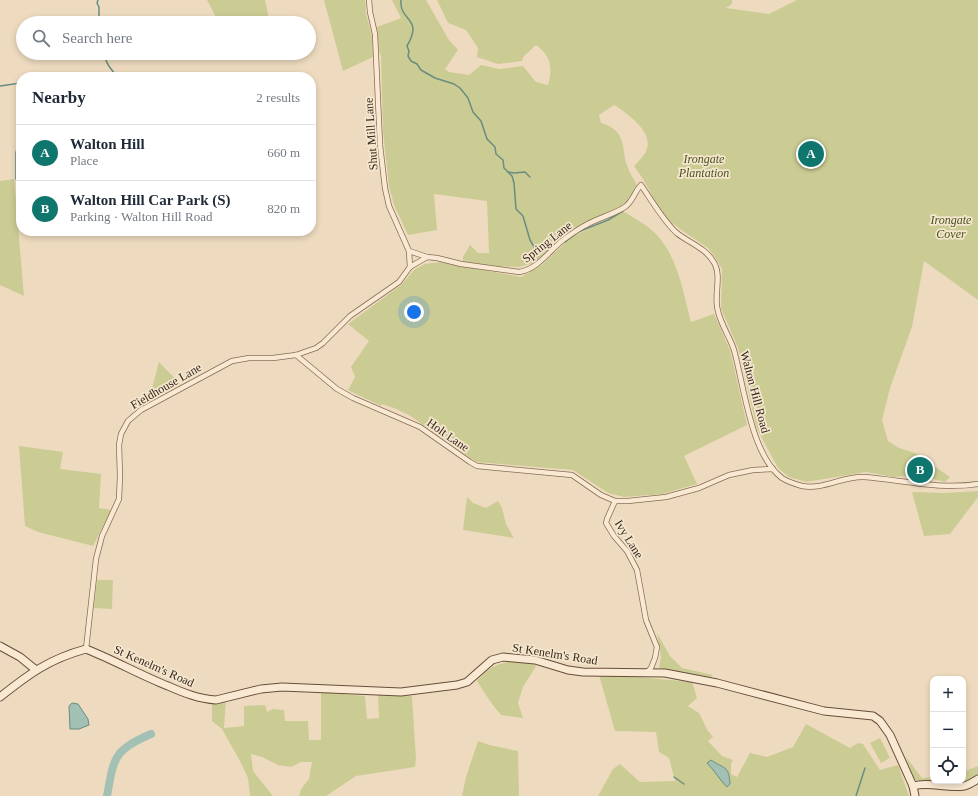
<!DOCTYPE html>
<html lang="en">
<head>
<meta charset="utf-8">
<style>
	body { margin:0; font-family:"Times New Roman",serif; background:#f2f2f3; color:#1f2937 }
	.controls { position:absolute; right:12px; bottom:12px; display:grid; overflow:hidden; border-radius:8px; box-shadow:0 2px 6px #0003 }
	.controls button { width:36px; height:36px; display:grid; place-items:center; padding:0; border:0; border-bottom:1px solid #e0e1e3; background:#fff; color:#1f2937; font:20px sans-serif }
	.you { position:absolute; left:414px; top:312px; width:14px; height:14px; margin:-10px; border:3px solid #fff; border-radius:50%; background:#1a73e8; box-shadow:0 0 0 6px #1a73e833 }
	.badge { display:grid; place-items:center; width:26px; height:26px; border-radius:50%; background:#0f766e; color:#fff; font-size:13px; font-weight:700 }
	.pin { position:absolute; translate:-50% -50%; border:2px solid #fff; box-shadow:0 1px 4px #0006 }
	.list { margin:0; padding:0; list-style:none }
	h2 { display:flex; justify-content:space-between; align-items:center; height:52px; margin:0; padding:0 16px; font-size:17px }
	h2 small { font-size:13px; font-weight:400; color:#747a83 }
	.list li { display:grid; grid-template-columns:26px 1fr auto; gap:12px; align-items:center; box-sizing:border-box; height:56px; padding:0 16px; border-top:1px solid #e0e1e3 }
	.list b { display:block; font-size:15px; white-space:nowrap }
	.list p { margin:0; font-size:13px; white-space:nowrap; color:#747a83 }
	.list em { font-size:13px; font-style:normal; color:#747a83 }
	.icon { flex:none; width:22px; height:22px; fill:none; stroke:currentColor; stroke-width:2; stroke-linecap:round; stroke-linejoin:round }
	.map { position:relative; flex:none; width:978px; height:796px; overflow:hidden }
	.search { position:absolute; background:#fff; box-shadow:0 2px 6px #0003; left:16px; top:16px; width:300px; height:44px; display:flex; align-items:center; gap:10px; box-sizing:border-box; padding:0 14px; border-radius:22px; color:#747a83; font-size:15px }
	.panel { position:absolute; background:#fff; box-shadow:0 2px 6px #0003; left:16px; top:72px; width:300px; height:164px; border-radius:16px }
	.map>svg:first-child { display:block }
	.green { fill:#cbcc93 }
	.water { fill:#a2c0b4; stroke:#698d81 }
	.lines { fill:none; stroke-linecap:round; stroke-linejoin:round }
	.stream { stroke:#698d81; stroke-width:1.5 }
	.river { stroke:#a2c0b4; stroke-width:8 }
	.street-casing { stroke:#876c57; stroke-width:6 }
	.secondary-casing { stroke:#684d3b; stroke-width:9 }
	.street { stroke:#f9e9d2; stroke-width:4.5 }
	.secondary { stroke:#f9e9d2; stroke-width:7 }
	.labels { text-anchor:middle; stroke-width:3.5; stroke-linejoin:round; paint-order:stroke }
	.street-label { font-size:12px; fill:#36261c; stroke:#f5e6ce }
	.park-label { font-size:12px; font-style:italic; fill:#4b5322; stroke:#f5e6ce }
</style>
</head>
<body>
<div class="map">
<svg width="978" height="796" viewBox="0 0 978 796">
	<rect width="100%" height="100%" fill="#eedbbf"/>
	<g class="green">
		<path d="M 207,0 L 265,0 L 268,13 L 268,23 L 219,23 Z"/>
		<path d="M 324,0 L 365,0 L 366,14 L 372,36 L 373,57 L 343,71 Z"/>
		<path d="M 392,0 L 426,0 L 449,40 L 458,50 L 445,69 L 449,72 L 469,75 L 481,65 L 499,69 L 523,66 L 536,82 L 548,85 C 553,67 551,56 536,45 L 524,56 L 522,61 L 498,64 L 477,57 L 478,48 L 466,30 L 448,23 L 437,0 L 732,0 L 732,4 L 726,8 L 769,14 L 797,0 L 978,0 L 978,300 L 924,261 L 912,327 L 890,388 L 882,420 L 888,441 L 899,448 L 915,453 L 950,477 L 945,482 L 933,479 L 934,472 L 925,467 L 912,465 L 910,476 L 893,477 L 866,472 L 806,482 L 789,477 L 778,468 L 757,429 L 738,348 L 721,308 L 722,269 L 715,257 L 708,248 L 680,229 L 663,216 L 643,179 L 634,166 C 638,162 644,156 646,151 C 655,133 628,114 614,105 L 599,115 L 601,123 C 629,131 620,149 628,168 C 630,174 634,179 637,185 L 626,202 L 620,207 L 570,230 L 537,262 L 519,267 L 492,266 L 463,262 L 463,257 L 470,245 L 478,253 L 489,253 L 487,201 L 434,194 L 437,230 L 408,235 L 394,205 L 389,186 L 383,131 L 381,56 L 379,50 L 377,27 L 401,18 Z"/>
		<path d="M 14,179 L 24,296 L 0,285 L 0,181 Z"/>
		<path d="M 623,211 C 634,218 647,225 656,234 C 678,257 683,292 691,322 L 714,314 L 730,350 L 747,425 L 684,456 L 697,484 L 662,494 L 624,497 L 608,493 L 573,470 L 476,462 L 409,415 L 394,408 L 382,404 L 381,406 L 348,390 L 355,377 L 351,367 L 369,341 L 348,324 L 401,285 L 415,269 L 425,264 L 441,262 L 521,277 L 542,265 L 571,237 L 609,220 Z"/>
		<path d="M 159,362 L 181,385 L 150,396 Z"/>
		<path d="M 19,446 L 63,452 L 60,469 L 101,474 L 99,508 L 111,510 L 93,546 L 38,532 L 25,526 Z"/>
		<path d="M 978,491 L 978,497 L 950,534 L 924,536 L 912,492 L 945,493 Z"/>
		<path d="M 467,497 L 473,503 L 486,508 L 498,501 L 502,508 L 506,524 L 514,538 L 463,530 Z"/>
		<path d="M 97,580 L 113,580 L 112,609 L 94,608 Z"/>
		<path d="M 657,633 L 670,656 L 682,668 L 713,675 L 709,679 L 659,668 L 661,657 Z"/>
		<path d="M 513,661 L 530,662 L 536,666 L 523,687 L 518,703 L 523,718 L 501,715 L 492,704 L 477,681 C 488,668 496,664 513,661 Z"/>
		<path d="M 599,675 L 627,676 L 692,682 L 697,698 L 688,706 L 699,713 L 708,731 L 713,737 L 708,741 L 722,756 L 733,760 L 731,764 L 731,774 L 737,777 L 750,753 L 767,757 L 793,747 L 806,724 L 850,748 L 858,743 L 863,744 L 880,770 L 898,765 L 909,796 L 598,796 L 613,769 L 620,764 L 640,782 L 675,781 L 669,758 L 659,752 L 656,732 L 615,731 Z"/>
		<path d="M 321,692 L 365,696 L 367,719 L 379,718 L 378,695 L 412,696 L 416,759 L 415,767 L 356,776 L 326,796 L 299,796 L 301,789 L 309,779 L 312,762 L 301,762 L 291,767 L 278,765 L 262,757 L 251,754 L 253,771 L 273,796 L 250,796 L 248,778 L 240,761 L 222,729 L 212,721 L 212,702 L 226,700 L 224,728 L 244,726 L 244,706 L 265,705 L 267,712 L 273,709 L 284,710 L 285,721 L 308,721 L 309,740 L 321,740 Z"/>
		<path d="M 880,738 L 890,758 L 881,763 L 870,743 Z"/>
		<path d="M 478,741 L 489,745 L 518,751 L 519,796 L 462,796 L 466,777 Z"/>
		<path d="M 906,757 L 922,778 L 933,777 L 933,781 L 963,781 L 963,772 L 978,766 L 978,777 L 956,785 L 921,781 L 914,779 Z"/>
	</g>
	<g class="water">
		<path d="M 72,703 L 78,704 L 88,719 L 89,725 L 79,729 L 70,729 L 69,706 Z"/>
		<path d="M 711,760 C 724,769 729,765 730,784 L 727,787 C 719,779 715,771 707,763 Z"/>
	</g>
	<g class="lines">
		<g class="stream">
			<path d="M 98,0 L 97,3 L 99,7 L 99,23"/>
			<path d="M 401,0 C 399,22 424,17 407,46 L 409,51 L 408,56 L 411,61 L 417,64 L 421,70 L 435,78 L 454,84 L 460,88 L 468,98 L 473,112 L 481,121 L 487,139 L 495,147 L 496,154 L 503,160 L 504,168 L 512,176 L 514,183 L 516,209 L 523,216 L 530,240 L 536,250 L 538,256"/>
			<path d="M 105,53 C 104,63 112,69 117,77"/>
			<path d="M 0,86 L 21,83"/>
			<path d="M 508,172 L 514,173 L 525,172 L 530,177"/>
			<path d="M 16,179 L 16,153 L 21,131"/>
			<path d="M 565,242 L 578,232 L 608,220 L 623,211"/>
			<path d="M 674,777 L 684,784"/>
			<path d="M 856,796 L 865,768"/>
		</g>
		<path class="river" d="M 107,796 C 114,758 113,750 151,734"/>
		<defs>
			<g id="street">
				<path d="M 409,251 L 427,257"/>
				<path d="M 410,267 L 427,257 L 437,258 L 461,264 L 519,272 C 538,269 548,252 563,240 C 570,235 578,229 586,225 C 598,218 612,215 625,207 C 634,200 634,192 641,185 C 650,198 666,225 678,234 C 690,243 705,248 713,261 C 723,275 713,296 718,311 C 721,325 730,337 734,350 C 744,386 751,455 782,478 C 788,482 795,484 802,486 C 824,490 842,476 864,477 C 902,480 940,490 978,484"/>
				<path d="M 296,355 L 337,389 L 353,398 L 420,427 L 470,462 L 477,466 L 572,475 L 601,495 L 615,501 L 628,501 L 666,497 L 699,488 L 729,475 L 753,470 L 773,469"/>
				<path d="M 615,501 L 607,519 L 606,523 L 614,536 L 627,551 L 637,570 L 646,620 L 657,647 L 655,658 L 651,668 L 647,672"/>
				<path d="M 86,649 L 96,559 L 102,536 L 119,499 L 120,476 L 119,445 L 121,434 L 128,421 L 141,410 L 232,361 L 249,358 L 273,358 L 296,355 L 316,348 L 323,343 L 350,316 L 399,282 L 410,267 L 409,251 L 389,206 L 385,188 L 380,145 L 375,34 L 370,12 L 369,0"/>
			</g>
			<g id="secondary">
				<path d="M 0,646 L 20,657 L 36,670"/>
				<path d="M 0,697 C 29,674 49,659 86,649 C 114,660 140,675 168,686 C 184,693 199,699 216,700 L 261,689 L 282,687 L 401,692 L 457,685 L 467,682 L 492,660 L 503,657 L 535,660 L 568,670 L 583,672 L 665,673 L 717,683 L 824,711 L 873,716 L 880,721 L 890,735 L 913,786 C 930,781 947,789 964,786 C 969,785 973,782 978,779"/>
				<path d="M 913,786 L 915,796"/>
			</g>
		</defs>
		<use href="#street" class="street-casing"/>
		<use href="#secondary" class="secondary-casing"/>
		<use href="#street" class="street"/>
		<use href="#secondary" class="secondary"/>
	</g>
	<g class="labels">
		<g class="street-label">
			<text transform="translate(371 134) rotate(-94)" y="4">Shut Mill Lane</text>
			<text transform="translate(547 242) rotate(-38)" y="4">Spring Lane</text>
			<text transform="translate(166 386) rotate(-30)" y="4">Fieldhouse Lane</text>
			<text transform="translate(755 392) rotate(75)" y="4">Walton Hill Road</text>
			<text transform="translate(448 435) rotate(35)" y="4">Holt Lane</text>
			<text transform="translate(629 539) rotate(58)" y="4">Ivy Lane</text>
			<text transform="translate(555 654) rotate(9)" y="4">St Kenelm's Road</text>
			<text transform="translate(154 666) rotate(24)" y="4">St Kenelm's Road</text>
		</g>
		<g class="park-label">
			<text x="704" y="163">Irongate<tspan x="704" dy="14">Plantation</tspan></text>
			<text x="951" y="224">Irongate<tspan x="951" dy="14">Cover</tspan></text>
		</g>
	</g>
</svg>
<div class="controls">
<button>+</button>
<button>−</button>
<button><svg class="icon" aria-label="locate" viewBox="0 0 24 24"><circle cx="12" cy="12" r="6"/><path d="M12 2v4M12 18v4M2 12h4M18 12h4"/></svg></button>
</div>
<div class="you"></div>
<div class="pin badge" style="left:811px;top:154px">A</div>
<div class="pin badge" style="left:920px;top:470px">B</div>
<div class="search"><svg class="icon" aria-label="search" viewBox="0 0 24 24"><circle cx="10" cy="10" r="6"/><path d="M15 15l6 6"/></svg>Search here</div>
<section class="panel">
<h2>Nearby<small>2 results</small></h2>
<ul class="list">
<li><span class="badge">A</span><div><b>Walton Hill</b><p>Place</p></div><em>660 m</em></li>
<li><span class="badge">B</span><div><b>Walton Hill Car Park (S)</b><p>Parking · Walton Hill Road</p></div><em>820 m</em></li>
</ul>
</section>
</div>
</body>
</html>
